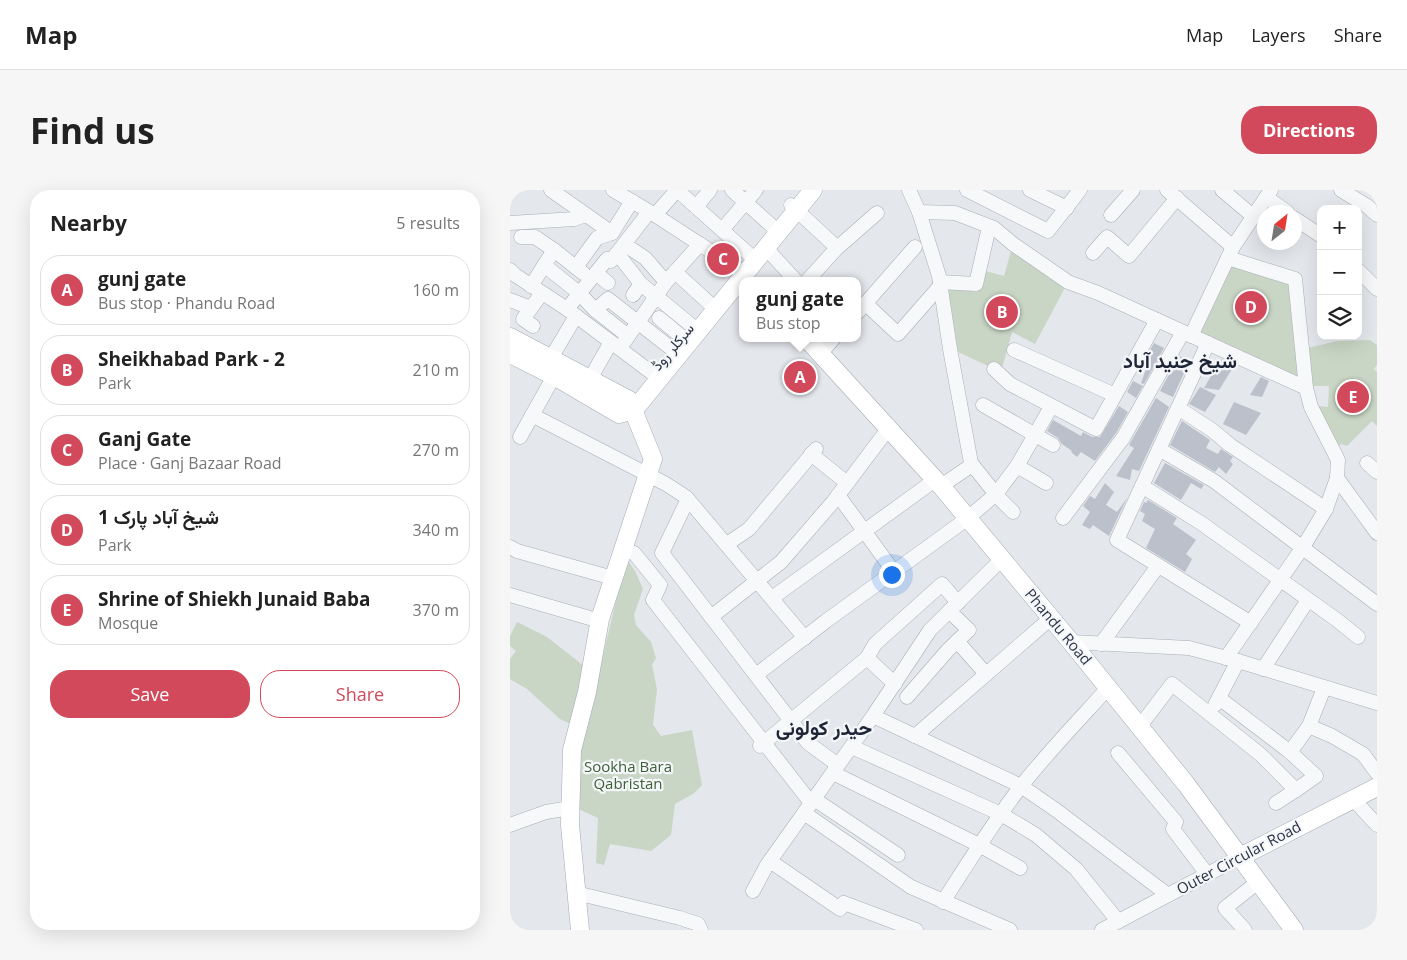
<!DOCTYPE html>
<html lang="en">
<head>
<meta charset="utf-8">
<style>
	body { margin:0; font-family:"Open Sans",Vazirmatn,sans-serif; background:#f6f6f6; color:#222 }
	.controls { position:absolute; right:15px; top:15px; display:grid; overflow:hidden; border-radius:10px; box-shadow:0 5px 20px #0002 }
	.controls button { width:45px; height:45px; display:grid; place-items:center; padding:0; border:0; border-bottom:1px solid #e0e0e0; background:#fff; color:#222; font:25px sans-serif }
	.compass { position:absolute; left:747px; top:15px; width:45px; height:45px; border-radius:50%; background:#fff; box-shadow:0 5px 20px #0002; rotate:30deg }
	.you { position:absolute; left:381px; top:384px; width:18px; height:18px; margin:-12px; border:4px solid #fff; border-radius:50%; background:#1a73e8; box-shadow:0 0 0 8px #1a73e833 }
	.badge { display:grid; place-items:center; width:32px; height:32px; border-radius:50%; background:#d1495b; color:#fff; font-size:16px; font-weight:700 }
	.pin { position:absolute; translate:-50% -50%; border:2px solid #fff; box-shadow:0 1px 5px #0006 }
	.popup { position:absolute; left:229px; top:87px; width:122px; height:65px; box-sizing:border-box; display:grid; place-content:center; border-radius:10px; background:#fff; filter:drop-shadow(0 1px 4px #0005); font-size:16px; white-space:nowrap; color:#767676 }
	.popup b { font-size:19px; color:#222 }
	.popup::after { content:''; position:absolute; left:50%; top:100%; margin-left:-10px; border:10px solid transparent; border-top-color:#fff }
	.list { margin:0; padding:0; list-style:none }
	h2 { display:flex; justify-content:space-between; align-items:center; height:65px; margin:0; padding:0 20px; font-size:21px }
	h2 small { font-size:16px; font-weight:400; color:#767676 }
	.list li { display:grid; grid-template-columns:32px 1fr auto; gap:15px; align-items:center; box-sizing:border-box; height:70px; margin:0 10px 10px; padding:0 10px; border:1px solid #e0e0e0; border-radius:20px }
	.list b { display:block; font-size:19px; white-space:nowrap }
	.list p { margin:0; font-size:16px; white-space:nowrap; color:#767676 }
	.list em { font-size:16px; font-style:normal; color:#767676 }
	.actions { display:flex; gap:10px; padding:15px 20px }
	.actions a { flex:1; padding:11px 0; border:1px solid #d1495b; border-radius:20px; text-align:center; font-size:18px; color:#d1495b }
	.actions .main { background:#d1495b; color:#fff }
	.icon { flex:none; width:28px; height:28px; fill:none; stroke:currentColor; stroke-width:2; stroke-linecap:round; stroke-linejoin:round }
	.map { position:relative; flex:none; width:867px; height:740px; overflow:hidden; border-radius:20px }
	header { display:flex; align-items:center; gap:30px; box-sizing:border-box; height:70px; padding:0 25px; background:#fff; border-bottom:1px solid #e0e0e0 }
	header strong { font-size:24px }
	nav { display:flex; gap:28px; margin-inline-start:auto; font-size:18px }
	.intro { display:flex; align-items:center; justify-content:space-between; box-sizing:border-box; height:120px; padding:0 30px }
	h1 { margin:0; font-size:35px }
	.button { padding:12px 22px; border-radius:20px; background:#d1495b; color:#fff; font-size:18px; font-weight:700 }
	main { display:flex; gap:30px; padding:0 30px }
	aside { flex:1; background:#fff; border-radius:20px; box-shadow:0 5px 20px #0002 }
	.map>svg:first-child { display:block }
	.green { fill:#c9d6c5 }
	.building { fill:#bbc0ca }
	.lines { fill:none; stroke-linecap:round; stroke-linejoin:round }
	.minor-casing { stroke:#a9aeb7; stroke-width:15 }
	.major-casing { stroke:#a3abb8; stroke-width:19 }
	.minor { stroke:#f7f8fa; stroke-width:14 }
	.major { stroke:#fff; stroke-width:18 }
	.labels { text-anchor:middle; stroke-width:4.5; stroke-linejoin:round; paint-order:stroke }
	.street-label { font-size:15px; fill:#2b3445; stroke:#f4f6f9 }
	.park-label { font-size:15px; fill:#3f6138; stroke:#f4f6f9 }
	.district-label { font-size:20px; font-weight:bold; fill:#1d2536; stroke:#f4f6f9 }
</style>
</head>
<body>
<header>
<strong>Map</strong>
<nav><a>Map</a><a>Layers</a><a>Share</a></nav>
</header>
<div class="intro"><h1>Find us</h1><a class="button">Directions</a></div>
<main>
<aside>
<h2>Nearby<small>5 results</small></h2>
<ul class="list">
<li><span class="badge">A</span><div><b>gunj gate</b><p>Bus stop · Phandu Road</p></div><em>160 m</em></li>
<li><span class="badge">B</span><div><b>Sheikhabad Park - 2</b><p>Park</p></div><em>210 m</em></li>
<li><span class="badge">C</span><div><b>Ganj Gate</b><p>Place · Ganj Bazaar Road</p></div><em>270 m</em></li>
<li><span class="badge">D</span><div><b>شیخ آباد پارک 1</b><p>Park</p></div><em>340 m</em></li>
<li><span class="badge">E</span><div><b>Shrine of Shiekh Junaid Baba</b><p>Mosque</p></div><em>370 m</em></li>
</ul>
<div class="actions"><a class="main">Save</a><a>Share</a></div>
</aside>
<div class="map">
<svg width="867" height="740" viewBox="0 0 867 740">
	<rect width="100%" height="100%" fill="#e4e7ec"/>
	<g class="green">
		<path d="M 503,54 L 558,92 L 525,154 L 502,142 L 491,182 L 448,162 L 438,98 L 468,102 L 475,81 L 494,86 Z"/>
		<path d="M 718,68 L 785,89 L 796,198 L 681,146 Z"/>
		<path d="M 860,150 L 867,155 L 867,175 L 864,179 L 867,182 L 867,236 L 862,231 L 837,256 L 831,254 L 824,261 L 809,216 L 818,217 L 819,196 L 801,196 L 797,158 L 828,151 Z"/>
		<path d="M 116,368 L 125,381 L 133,399 L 124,425 L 126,435 L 141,452 L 146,468 L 142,475 L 147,499 L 143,535 L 151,546 L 182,540 L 192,595 L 183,604 L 165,614 L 161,645 L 141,661 L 100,654 L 94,675 L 86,673 L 88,628 L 66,618 L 66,569 L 75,541 L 50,529 L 17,499 L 0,489 L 0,469 L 6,461 L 0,456 L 0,446 L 7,432 L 37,447 L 88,487 Z"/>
	</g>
	<g class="building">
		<path d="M 644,153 L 654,158 L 634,194 L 631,193 L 639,171 L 635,169 Z"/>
		<path d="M 669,166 L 676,170 L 672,178 L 676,179 L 663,207 L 650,201 Z"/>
		<path d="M 711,169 L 724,176 L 709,200 L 694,198 Z"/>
		<path d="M 751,187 L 759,191 L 752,207 L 740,205 Z"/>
		<path d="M 623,191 L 633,196 L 626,208 L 617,202 Z"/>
		<path d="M 690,197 L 706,205 L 695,222 L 679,214 Z"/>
		<path d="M 646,208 L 659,217 L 629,281 L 622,279 L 620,290 L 606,286 L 624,258 L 619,255 Z"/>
		<path d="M 724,212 L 751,223 L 736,245 L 713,234 Z"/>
		<path d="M 609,216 L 618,222 L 606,243 L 585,271 L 571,262 L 567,267 L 561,262 L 562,261 L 552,254 L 548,248 L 537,241 L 543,230 L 571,246 L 573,242 L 582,247 L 590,247 Z"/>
		<path d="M 672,231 L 700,250 L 696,258 L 708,264 L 711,259 L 723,267 L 720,271 L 723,274 L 716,284 L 709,277 L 705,282 L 660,255 Z"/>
		<path d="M 655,273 L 694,295 L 691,299 L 681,293 L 671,310 L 644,293 Z"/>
		<path d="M 595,293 L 604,302 L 596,315 L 607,322 L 617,308 L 599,346 L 583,335 L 580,339 L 572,335 L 580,322 L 573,316 L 580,306 L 585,309 Z"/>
		<path d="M 638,310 L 667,328 L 663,334 L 686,350 L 676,364 L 682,369 L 675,382 L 636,358 L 645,339 L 632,331 L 635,324 L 630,321 L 634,312 L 636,313 Z"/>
	</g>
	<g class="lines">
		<defs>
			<g id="minor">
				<path d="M 41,0 L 102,43"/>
				<path d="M 103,0 L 145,25 L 228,79"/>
				<path d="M 167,0 L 240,65"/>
				<path d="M 222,0 L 263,37"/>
				<path d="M 399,0 L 409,22 L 429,86 L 440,159 L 461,273 L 488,307 L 503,322"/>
				<path d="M 457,0 L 538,41 L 570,0"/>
				<path d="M 520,0 L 557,18"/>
				<path d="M 657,0 L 723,57"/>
				<path d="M 712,0 L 744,27"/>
				<path d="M 831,0 L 857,16 L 867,25"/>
				<path d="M 756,7 L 777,22"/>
				<path d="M 281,15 L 322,53"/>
				<path d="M 186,17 L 200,0"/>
				<path d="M 409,22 L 445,23 L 484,38 L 503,54 L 558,92 L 588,103 L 796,198 L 801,217 L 828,270 L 827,288 L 867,343"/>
				<path d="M 145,25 L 167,0"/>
				<path d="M 601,25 L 623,0"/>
				<path d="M 784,28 L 811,46"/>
				<path d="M 0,33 L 64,29 L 76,25"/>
				<path d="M 212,40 L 246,0"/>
				<path d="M 11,47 L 25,47 L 44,60 L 21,96"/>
				<path d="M 114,54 L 135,68 L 156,92"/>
				<path d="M 255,57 L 286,91"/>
				<path d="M 44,60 L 73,83"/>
				<path d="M 107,63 L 131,94"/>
				<path d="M 583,63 L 597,47 L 619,66 L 667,8"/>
				<path d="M 718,68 L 785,89 L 796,198"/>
				<path d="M 34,75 L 69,103 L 85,120 L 98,109 L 162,159"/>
				<path d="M 66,77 L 87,48 L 102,43 L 122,11"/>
				<path d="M 0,80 L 5,85 L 57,119 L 142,183"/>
				<path d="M 848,80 L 867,99"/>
				<path d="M 165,82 L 199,113"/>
				<path d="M 86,83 L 98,93"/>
				<path d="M 297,91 L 326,59 L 367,23"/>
				<path d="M 430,92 L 466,94 L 479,37"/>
				<path d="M 123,105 L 131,94 L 181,135"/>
				<path d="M 0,110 L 21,118"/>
				<path d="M 355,113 L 388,144 L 430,96"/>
				<path d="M 57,119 L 97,69 L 101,71 L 139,22"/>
				<path d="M 85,120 L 118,146"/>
				<path d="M 348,122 L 405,57"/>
				<path d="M 149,128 L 172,147"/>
				<path d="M 23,136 L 13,129 L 32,103"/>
				<path d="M 681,146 L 723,57 L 761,0"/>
				<path d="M 698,153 L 607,350 L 741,433"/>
				<path d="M 110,158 L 156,92 L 190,54"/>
				<path d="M 504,160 L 605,205"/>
				<path d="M 310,164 L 324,148"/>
				<path d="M 41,168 L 66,126"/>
				<path d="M 484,179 L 500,194 L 586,239 L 647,130"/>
				<path d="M 80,189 L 101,152"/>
				<path d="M 473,215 L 543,255"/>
				<path d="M 668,218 L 702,240 L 720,255 L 816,319"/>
				<path d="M 22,225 L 156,294 L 176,307 L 295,448"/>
				<path d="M 10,247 L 44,186"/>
				<path d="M 649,259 L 704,291 L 867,414"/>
				<path d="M 301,264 L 337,293"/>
				<path d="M 857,273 L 867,282"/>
				<path d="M 507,276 L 536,293"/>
				<path d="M 431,296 L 462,275"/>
				<path d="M 632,296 L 691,333 L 827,430 L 848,447"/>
				<path d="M 328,305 L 384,382"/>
				<path d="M 178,309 L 152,363 L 298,553 L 328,575"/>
				<path d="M 553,328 L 613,248 L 673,142"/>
				<path d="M 217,354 L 239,339 L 306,259"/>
				<path d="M 0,357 L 7,361 L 103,388"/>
				<path d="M 112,360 L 124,363 L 150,395 L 143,410 L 301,613"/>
				<path d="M 0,405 L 90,431"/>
				<path d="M 262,408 L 425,290"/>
				<path d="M 201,427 L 271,372 L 323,312 L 378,239"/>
				<path d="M 447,451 L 476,484"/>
				<path d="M 561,452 L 679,458 L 728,471 L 867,513"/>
				<path d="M 591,454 L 648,376"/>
				<path d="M 357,468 L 365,454 L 432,394 L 448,413"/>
				<path d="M 716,468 L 793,357 L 816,319 L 827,288"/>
				<path d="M 753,479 L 798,410"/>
				<path d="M 246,485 L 316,431 L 458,328 L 486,304 L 507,276 L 541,217"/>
				<path d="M 814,498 L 799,536 L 822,546 L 853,564 L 867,583"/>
				<path d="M 397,507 L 438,460 L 459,440 L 439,421"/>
				<path d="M 705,515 L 728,471"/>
				<path d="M 363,526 L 511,596 L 546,620 L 658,705"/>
				<path d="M 630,536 L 662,494 L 751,565 L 786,600 L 806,586 L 780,562 L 709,508"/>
				<path d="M 405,546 L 541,428"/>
				<path d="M 250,556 L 357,468 L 385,494"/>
				<path d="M 342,557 L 491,624 L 526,645 L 566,679 L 608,731"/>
				<path d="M 780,562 L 799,536"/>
				<path d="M 608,563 L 666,632 L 663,639 L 697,684"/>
				<path d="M 323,583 L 469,655 L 510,678"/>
				<path d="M 304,609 L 388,665"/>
				<path d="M 843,609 L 867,635"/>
				<path d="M 766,613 L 786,600"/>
				<path d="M 294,623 L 401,697 L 500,740"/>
				<path d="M 0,635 L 36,622 L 60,618"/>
				<path d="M 260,671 L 330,719 L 334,713 L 406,740"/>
				<path d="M 243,701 L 257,675 L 363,526 L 420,440 L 492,369"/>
				<path d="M 66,703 L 170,728 L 188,734 L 191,740"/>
				<path d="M 433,712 C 458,673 483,632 512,595 C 539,561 569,530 598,498"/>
				<path d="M 592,740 L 730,667"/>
				<path d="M 735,740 L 715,718 L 748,692"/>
			</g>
			<g id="major">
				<path d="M 0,147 L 119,210"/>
				<path d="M 296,148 L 431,296 L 561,452 L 676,594 L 784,740"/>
				<path d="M 0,164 L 44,186 L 109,224 L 124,220 L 303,0"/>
				<path d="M 730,667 L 867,597"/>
				<path d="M 70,740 L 60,635 L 62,560 L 77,502 L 90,429 L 143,269 L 119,210"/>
			</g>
		</defs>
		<use href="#minor" class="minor-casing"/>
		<use href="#major" class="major-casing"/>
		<use href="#minor" class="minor"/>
		<use href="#major" class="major"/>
	</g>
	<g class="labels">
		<g class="street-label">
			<text transform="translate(163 157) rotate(-50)" y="5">سرکلر روڈ</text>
			<text transform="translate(548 437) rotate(50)" y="5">Phandu Road</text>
			<text transform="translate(729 668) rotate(-28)" y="5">Outer Circular Road</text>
		</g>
		<g class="park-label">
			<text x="118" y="582">Sookha Bara<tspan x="118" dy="17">Qabristan</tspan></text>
		</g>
		<g class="district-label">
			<text x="670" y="178">شیخ جنید آباد</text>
			<text x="314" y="545">حیدر کولونی</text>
		</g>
	</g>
</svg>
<div class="controls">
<button>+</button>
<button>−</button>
<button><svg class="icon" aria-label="layers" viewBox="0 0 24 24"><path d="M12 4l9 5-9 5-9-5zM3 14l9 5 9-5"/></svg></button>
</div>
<svg class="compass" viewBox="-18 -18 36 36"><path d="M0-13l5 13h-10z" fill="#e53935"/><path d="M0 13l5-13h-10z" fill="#767676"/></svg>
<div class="you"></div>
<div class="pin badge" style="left:290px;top:187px">A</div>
<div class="popup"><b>gunj gate</b>Bus stop</div>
<div class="pin badge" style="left:492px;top:122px">B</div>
<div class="pin badge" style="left:213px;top:69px">C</div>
<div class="pin badge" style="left:741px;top:117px">D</div>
<div class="pin badge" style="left:843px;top:207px">E</div>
</div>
</main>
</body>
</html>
